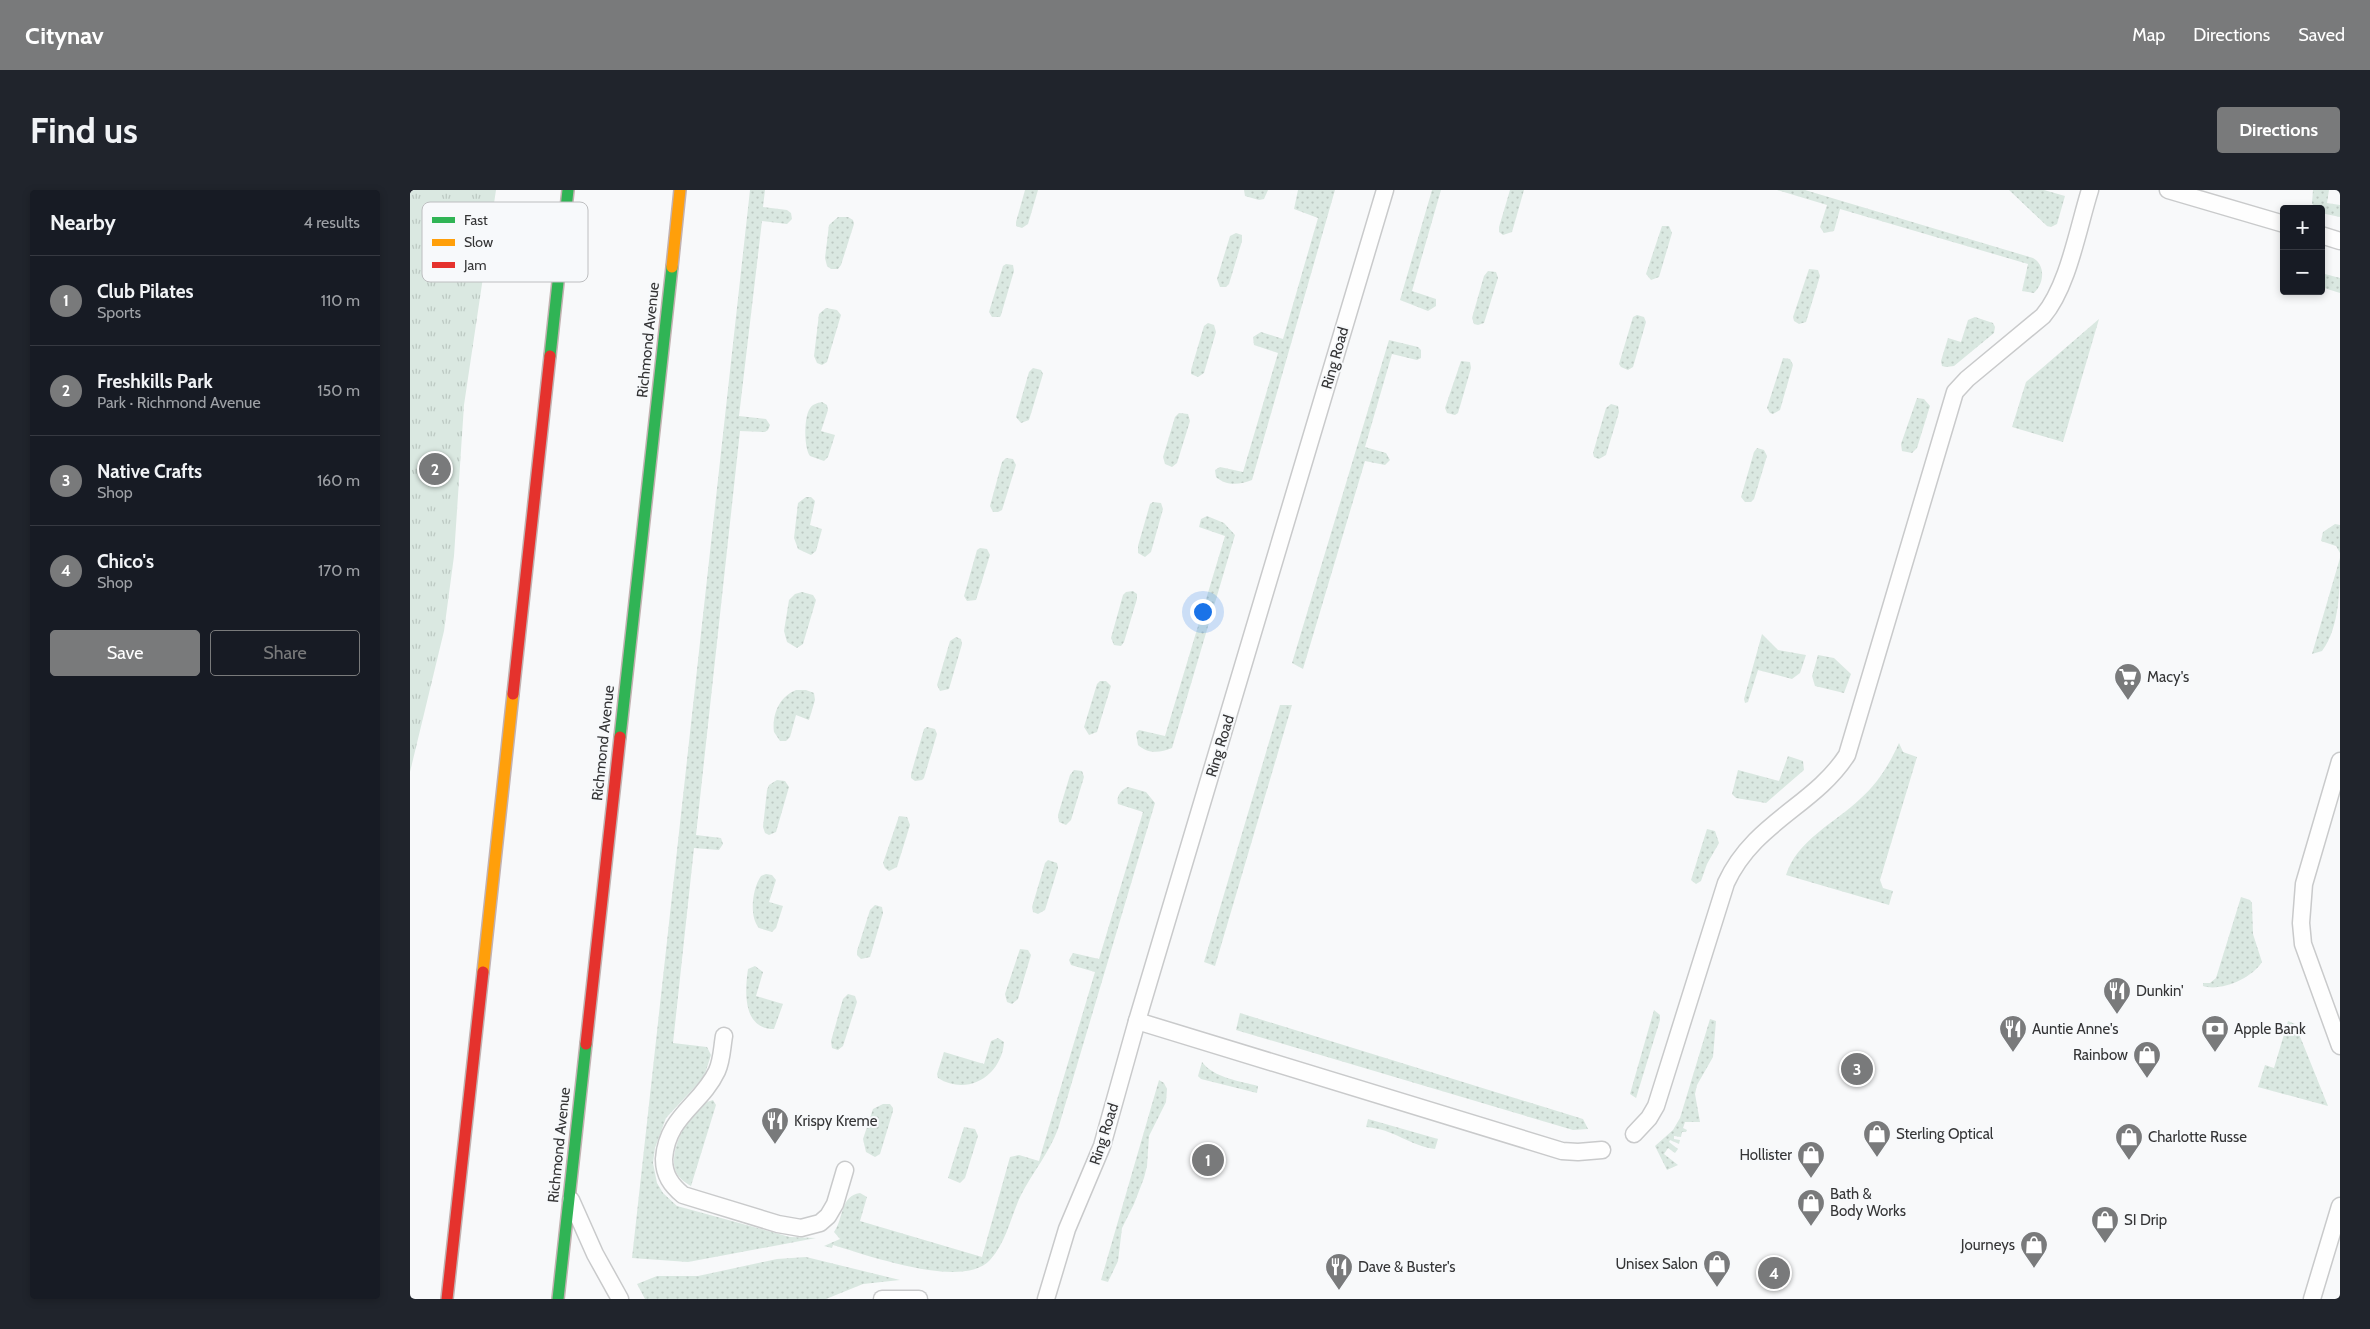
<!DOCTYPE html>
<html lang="en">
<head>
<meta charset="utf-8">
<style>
	body { margin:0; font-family:Cabin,sans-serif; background:#20242c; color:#f1f3f6 }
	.controls { position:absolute; right:15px; top:15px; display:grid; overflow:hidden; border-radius:5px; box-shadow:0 2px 8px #0003 }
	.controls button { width:45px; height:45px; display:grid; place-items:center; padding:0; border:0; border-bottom:1px solid #363941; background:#171b24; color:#f1f3f6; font:25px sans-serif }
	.you { position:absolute; left:792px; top:421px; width:18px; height:18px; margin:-12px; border:4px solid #fff; border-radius:50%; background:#1a73e8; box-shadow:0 0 0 8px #1a73e833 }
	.badge { display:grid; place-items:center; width:32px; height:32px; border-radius:50%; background:#797a7b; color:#fff; font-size:16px; font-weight:700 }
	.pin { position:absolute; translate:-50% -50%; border:2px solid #fff; box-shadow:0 1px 5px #0006 }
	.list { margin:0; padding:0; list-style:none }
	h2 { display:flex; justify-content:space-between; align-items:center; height:65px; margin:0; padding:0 20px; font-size:21px }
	h2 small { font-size:16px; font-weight:400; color:#9ea1a6 }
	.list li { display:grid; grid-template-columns:32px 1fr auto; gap:15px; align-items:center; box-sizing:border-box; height:90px; padding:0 20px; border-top:1px solid #363941 }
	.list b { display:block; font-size:19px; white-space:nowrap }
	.list p { margin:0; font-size:16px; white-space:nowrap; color:#9ea1a6 }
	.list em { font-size:16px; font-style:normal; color:#9ea1a6 }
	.actions { display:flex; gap:10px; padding:15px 20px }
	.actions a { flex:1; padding:11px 0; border:1px solid #797a7b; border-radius:5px; text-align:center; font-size:18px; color:#797a7b }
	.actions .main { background:#797a7b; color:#fff }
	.map { position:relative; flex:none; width:1930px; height:1109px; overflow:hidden; border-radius:5px }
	header { display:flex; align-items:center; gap:30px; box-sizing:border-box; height:70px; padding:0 25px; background:#797a7b; color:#fff }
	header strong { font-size:24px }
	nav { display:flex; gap:28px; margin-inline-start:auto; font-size:18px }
	.intro { display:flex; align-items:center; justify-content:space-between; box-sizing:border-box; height:120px; padding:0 30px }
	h1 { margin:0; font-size:35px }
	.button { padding:12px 22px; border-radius:5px; background:#797a7b; color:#fff; font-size:18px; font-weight:700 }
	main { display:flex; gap:30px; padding:0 30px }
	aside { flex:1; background:#171b24; border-radius:5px; box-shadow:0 2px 8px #0003 }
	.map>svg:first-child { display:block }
	.grass { fill:url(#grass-dots) }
	.park { fill:url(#park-tufts) }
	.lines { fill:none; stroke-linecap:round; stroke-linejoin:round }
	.lane-casing { stroke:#c9cacb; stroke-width:19 }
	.fast-casing { stroke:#c2b2b1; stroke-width:14 }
	.slow-casing { stroke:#c2b2b1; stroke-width:14 }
	.jam-casing { stroke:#c2b2b1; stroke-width:14 }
	.lane { stroke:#fefefe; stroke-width:16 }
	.fast { stroke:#30b455; stroke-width:11 }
	.slow { stroke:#ff9f0a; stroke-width:11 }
	.jam { stroke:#e5322d; stroke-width:11 }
	.labels { text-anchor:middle; stroke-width:4; stroke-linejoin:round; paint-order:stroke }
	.street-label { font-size:15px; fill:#353536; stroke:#f7f9fb }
	.poi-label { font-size:15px; fill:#353536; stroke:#f7f9fb; text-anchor:start }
	.key { fill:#f7f9fb; stroke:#bdbec0; stroke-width:1 }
	.key-label { font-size:14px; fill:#353536 }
</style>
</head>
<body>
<header>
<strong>Citynav</strong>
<nav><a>Map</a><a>Directions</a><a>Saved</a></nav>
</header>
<div class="intro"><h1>Find us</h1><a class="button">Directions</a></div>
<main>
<aside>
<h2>Nearby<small>4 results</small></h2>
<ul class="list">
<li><span class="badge">1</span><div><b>Club Pilates</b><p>Sports</p></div><em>110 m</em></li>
<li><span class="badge">2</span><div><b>Freshkills Park</b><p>Park · Richmond Avenue</p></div><em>150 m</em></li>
<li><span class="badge">3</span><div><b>Native Crafts</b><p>Shop</p></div><em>160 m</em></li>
<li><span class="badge">4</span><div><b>Chico's</b><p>Shop</p></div><em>170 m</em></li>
</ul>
<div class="actions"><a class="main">Save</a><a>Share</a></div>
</aside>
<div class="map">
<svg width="1930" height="1109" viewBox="0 0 1930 1109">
	<defs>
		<pattern id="grass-dots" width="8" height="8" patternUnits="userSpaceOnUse" patternTransform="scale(1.25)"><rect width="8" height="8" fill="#dae8e1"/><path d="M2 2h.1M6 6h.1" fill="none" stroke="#bcc8c2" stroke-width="1.8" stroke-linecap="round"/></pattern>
		<pattern id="park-tufts" width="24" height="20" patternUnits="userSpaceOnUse" patternTransform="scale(1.25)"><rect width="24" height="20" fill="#dae8e1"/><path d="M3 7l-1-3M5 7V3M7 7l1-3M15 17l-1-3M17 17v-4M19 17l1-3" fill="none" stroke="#bcc8c2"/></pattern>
	</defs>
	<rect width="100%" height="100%" fill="#f8f9fa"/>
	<g class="grass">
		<path d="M 340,0 L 355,0 L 353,17 L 377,20 L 381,23 L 382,29 L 377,34 L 352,31 L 329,226 L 356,229 L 360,235 L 358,240 L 355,242 L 330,241 L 286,645 L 311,648 L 313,654 L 309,660 L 284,658 L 263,853 L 297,857 L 301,865 L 294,887 L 256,928 L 245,958 L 243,973 L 247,993 L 253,1003 L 267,1016 L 380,1047 L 406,1048 L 278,1072 L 222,1068 Z"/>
		<path d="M 615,0 L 628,0 L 618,34 L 612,38 L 606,36 L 606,32 Z"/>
		<path d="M 834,0 L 858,0 L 854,9 L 849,10 L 835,6 Z"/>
		<path d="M 888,0 L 925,0 L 842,290 C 830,295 816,296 806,287 L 805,280 L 810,277 L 833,282 L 868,163 L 844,155 L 843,147 L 851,142 L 873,149 L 908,28 L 884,19 Z"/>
		<path d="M 1022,0 L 1031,0 L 1002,101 L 1026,109 L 1026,116 L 1018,121 L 990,110 Z"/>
		<path d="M 1100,0 L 1114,0 L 1102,42 L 1093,45 L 1089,42 L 1089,37 Z"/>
		<path d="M 1367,0 L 1395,0 L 1623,68 C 1636,75 1634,94 1624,103 L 1612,101 L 1618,74 L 1430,19 L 1424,41 L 1414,43 L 1410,37 L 1417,15 Z"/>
		<path d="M 1599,0 L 1634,0 L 1655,6 L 1647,34 L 1641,37 L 1637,36 Z"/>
		<path d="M 1903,0 L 1919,0 L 1917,13 L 1930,15 L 1930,27 L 1911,23 L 1911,19 L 1905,19 L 1902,13 Z"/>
		<path d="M 428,27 L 438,27 L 443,30 L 444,34 L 431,75 L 428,79 L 421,79 L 417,76 L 415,68 L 419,35 Z"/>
		<path d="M 1252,36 L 1259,36 L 1262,43 L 1249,87 L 1241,90 L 1236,84 Z"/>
		<path d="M 826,43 L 832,45 L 832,51 L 819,94 L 816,97 L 810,97 L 807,89 L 820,46 Z"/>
		<path d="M 596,74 L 603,75 L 604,81 L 591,125 L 590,127 L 582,127 L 579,122 L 593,76 Z"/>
		<path d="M 1399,79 L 1408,80 L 1410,86 L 1396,132 L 1389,134 L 1384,131 L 1383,127 Z"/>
		<path d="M 1078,81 L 1086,82 L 1088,88 L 1074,133 L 1068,135 L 1064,134 L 1062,128 L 1074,86 Z"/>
		<path d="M 1911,83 L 1930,88 L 1930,103 L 1911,97 Z"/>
		<path d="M 416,118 L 427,120 L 431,125 L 417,172 L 412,175 L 407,173 L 404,166 L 409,124 Z"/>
		<path d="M 1227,125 L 1234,127 L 1236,132 L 1223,177 L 1218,180 L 1211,177 L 1209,174 L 1223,127 Z"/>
		<path d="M 1565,127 L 1583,133 L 1585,137 L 1584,143 L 1544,176 L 1536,177 L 1532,176 L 1531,171 L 1538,148 L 1551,152 L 1558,130 Z"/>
		<path d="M 1689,129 L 1653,252 L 1602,237 L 1616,192 Z"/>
		<path d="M 798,133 L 804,135 L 806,142 L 794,183 L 788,187 L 781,184 L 781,180 L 794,136 Z"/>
		<path d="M 979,150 L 1008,157 L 1011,160 L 1011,168 L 1007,170 L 982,164 L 955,257 L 976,263 L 980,270 L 975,275 L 955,271 L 893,479 L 882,473 Z"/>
		<path d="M 1373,168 L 1380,169 L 1383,175 L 1370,220 L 1363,224 L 1360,223 L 1357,218 Z"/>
		<path d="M 1051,171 L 1060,172 L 1061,178 L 1048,223 L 1045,225 L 1037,223 L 1035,218 Z"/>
		<path d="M 623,178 L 631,180 L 633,184 L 619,230 L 611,233 L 606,227 L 619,182 Z"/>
		<path d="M 1507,208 L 1514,209 L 1520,216 L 1507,258 L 1502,263 L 1492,261 L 1491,254 Z"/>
		<path d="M 412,212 L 417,215 L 418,220 L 411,241 L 425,245 L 418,267 L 414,271 L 400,266 C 394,258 394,229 399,220 C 402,214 407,213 412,212 Z"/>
		<path d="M 1201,214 L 1208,216 L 1209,222 L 1196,265 L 1189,269 L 1184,267 L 1183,263 L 1196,218 Z"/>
		<path d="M 769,223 L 778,224 L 780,231 L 767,273 L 762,277 L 755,274 L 753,267 L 765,227 Z"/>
		<path d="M 1347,258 L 1354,260 L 1357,266 L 1344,309 L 1341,312 L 1335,312 L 1331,307 L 1344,262 Z"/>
		<path d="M 596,268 L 603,269 L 606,275 L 592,320 L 588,322 L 583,322 L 580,316 L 592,272 Z"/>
		<path d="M 396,307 L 401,307 L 405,311 L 400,335 L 412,339 L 406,361 L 401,365 L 388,359 L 384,348 L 388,313 Z"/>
		<path d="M 743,312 L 751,313 L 753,319 L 741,362 L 735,367 L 728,363 L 728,356 L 740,314 Z"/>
		<path d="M 797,326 L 814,333 L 825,345 L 762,558 C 750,563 738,564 728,555 L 726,543 L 729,540 L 755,546 L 815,346 L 789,337 L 791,329 Z"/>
		<path d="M 1925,334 L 1930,335 L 1930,363 L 1926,356 L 1911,351 L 1913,342 Z"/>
		<path d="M 570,358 L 577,359 L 580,365 L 566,410 L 557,411 L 554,406 L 567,360 Z"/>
		<path d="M 1930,368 C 1930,396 1930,437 1912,461 L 1902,464 Z"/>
		<path d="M 723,401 L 727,404 L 727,409 L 714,452 L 711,456 L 704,455 L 701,448 L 713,405 L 716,402 Z"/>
		<path d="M 392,402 L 403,405 L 406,410 L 393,454 L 387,458 L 377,452 L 374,441 L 379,410 L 385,404 Z"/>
		<path d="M 1352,444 L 1368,460 L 1396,465 L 1390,483 L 1382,489 L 1348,480 L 1338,512 L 1335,513 L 1334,509 Z"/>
		<path d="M 546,447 L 551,449 L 552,454 L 539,499 L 530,501 L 527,495 L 540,451 Z"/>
		<path d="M 1408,465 L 1424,468 L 1441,484 L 1434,503 L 1405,496 L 1402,486 Z"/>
		<path d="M 690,491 L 696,491 L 701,496 L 687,542 L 679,545 L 674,537 L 687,494 Z"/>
		<path d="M 386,500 L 396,500 L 404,503 L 405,510 L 399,530 L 386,525 L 380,547 L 376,551 L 370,551 L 364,542 C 362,524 369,507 386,500 Z"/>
		<path d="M 870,515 L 882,515 L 805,776 L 794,772 Z"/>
		<path d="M 517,537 L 525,539 L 527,544 L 514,588 L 512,590 L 505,591 L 501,588 L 501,584 L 514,539 Z"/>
		<path d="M 1489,553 L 1493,562 L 1507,567 L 1470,690 L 1473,698 L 1483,701 L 1479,715 L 1376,685 C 1387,650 1425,633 1450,609 C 1468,593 1479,575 1489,553 Z"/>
		<path d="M 1378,566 L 1393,571 L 1394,580 L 1356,613 L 1326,608 L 1322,604 L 1328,580 L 1369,591 Z"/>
		<path d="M 664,580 L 672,581 L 674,587 L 661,630 L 656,635 L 649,632 L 648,625 L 660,585 Z"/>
		<path d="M 367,590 L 375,591 L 379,597 L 366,642 L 359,645 L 355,643 L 353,637 L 357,600 L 359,595 Z"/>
		<path d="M 718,597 L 736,602 L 745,613 L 648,939 C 639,963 623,982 611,1005 C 600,1028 597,1051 580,1070 C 553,1100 457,1065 423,1055 L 422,1058 L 414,1056 L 430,1049 L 424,1042 C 434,1028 430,1006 450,1003 L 457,1007 L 450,1031 L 572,1067 L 600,967 L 609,965 L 629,971 L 633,957 L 685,782 L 661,775 L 659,770 L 663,763 L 689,769 L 733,622 L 708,614 C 706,606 711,600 718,597 Z"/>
		<path d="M 489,626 L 497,627 L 500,635 L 487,677 L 479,681 L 475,678 L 473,673 Z"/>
		<path d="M 1297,639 L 1305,641 L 1309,653 L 1297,674 L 1291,691 L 1286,694 L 1281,690 Z"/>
		<path d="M 638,670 L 647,673 L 648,678 L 635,720 L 628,724 L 623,722 L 622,717 L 635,673 Z"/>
		<path d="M 356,684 L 362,685 L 366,690 L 359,712 L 373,716 L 366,738 L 362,742 L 349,738 C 339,727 342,699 351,686 Z"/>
		<path d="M 1831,707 L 1840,710 L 1842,713 L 1843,744 L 1852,772 C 1842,788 1811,802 1793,796 L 1793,793 L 1800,793 L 1806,788 Z"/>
		<path d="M 465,715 L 472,717 L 473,723 L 460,767 L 451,769 L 447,765 L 447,761 L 460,720 Z"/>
		<path d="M 610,759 L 618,760 L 621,765 L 608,809 L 602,814 L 597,812 L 595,804 Z"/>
		<path d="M 345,776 L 353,782 L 346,806 L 373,814 L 364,839 C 332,839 335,800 338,779 Z"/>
		<path d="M 438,804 L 445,806 L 447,812 L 433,856 L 428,860 L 422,858 L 421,851 L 433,809 Z"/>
		<path d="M 1244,820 L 1250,825 L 1250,830 L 1226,908 L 1220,904 Z"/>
		<path d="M 830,823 L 1173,929 L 1178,939 L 1163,940 L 826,840 Z"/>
		<path d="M 1300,829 L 1306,831 L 1303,867 L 1287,895 L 1285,904 L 1290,932 L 1275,932 L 1273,938 L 1277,940 L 1276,942 L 1272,942 L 1271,947 L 1264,946 L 1264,949 L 1270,950 L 1269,954 L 1260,950 L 1259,952 L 1268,959 L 1265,963 L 1258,958 L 1254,964 L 1268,975 L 1257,980 L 1245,956 L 1263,940 L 1270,928 Z"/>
		<path d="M 1878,831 L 1885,834 L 1918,916 L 1848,897 L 1855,875 L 1864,878 Z"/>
		<path d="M 588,848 L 594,852 C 592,885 558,907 528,888 L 527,884 L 534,862 L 574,874 L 581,851 Z"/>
		<path d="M 792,872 C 804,888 830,891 848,896 L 847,903 L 791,889 L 788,886 Z"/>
		<path d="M 749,890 L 754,893 L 757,899 L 756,912 L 739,946 L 737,976 L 734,988 L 724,1014 L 712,1038 L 708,1071 L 698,1092 L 691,1090 Z"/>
		<path d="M 303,910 L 306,915 L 281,996 C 274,992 267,987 265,979 C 259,958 281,915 303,910 Z"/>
		<path d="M 473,914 L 480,914 L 483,918 L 483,921 L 470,964 L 465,967 L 456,962 L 453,949 L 463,919 Z"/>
		<path d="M 958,929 L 1028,949 L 1025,959 C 1000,956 984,939 956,937 Z"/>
		<path d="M 554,937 L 565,939 L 568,946 L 555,988 L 550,993 L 538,988 Z"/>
		<path d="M 396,1067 L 490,1090 L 453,1094 L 416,1109 L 235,1109 L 227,1094 L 247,1086 L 288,1086 L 367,1069 Z"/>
	</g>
	<path class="park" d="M 0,0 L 86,0 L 54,215 L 44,366 L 34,441 L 0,582 Z"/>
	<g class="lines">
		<defs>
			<g id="lane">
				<path d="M 1758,0 L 1874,34"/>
				<path d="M 1911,45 L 1930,51"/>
				<path d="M 1930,571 L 1894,694 L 1891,733 L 1893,754 L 1930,856"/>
				<path d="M 727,831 L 1152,961 L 1168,962 L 1192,960"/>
				<path d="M 314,846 C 312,857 312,870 307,881 C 291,915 257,926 254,969 C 254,985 261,995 273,1005 L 368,1034 L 391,1038 L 410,1033 L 418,1026 L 425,1014 L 435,980"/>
				<path d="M 1224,944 L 1239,928 L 1246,916 L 1316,693 C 1344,632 1404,616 1437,565 L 1545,202 L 1557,189 L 1633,126 C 1658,97 1668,38 1680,0"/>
				<path d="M 161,1010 L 185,1064 L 210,1109"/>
				<path d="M 472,1109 L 509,1109"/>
				<path d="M 636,1109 L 657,1039 L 692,956 L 727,831 L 975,0"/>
				<path d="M 1902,1109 L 1930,1016"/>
			</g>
			<g id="fast">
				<path d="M 140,166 L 158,0"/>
				<path d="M 210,547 L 262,77"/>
				<path d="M 148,1109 L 176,854"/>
			</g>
			<g id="slow">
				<path d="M 262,77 L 270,0"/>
				<path d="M 73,782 L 103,504"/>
			</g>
			<g id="jam">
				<path d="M 103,504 L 140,166"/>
				<path d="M 176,854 L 210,547"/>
				<path d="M 37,1109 L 73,782"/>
			</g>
		</defs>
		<use href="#lane" class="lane-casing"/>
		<use href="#fast" class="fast-casing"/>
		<use href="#slow" class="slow-casing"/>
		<use href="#jam" class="jam-casing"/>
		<use href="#lane" class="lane"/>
		<use href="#fast" class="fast"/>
		<use href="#slow" class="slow"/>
		<use href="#jam" class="jam"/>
	</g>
	<defs>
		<symbol id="supermarket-pin" viewBox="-11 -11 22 30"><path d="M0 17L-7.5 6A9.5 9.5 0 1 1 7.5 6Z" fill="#797a7b" stroke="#f7f9fb"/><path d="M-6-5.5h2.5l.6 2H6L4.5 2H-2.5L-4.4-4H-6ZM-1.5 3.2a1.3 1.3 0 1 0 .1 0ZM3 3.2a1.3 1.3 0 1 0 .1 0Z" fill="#fff"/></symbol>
		<symbol id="restaurant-pin" viewBox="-11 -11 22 30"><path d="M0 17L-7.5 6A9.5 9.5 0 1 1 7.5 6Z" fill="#797a7b" stroke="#f7f9fb"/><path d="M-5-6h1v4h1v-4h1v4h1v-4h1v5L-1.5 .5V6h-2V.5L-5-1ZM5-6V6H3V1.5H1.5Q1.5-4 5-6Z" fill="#fff"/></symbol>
		<symbol id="bank-pin" viewBox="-11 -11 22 30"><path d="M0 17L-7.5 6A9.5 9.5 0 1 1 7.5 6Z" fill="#797a7b" stroke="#f7f9fb"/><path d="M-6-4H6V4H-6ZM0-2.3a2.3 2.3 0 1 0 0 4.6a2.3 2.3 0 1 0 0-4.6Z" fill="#fff"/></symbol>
		<symbol id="shop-pin" viewBox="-11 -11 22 30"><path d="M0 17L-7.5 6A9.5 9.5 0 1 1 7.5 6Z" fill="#797a7b" stroke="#f7f9fb"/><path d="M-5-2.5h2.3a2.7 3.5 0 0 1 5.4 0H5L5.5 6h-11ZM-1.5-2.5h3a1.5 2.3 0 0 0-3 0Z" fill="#fff"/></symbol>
	</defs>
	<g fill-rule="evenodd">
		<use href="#supermarket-pin" x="1702" y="471" width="32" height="43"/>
		<use href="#restaurant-pin" x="1691" y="785" width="32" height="43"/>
		<use href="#restaurant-pin" x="1587" y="823" width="32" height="43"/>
		<use href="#bank-pin" x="1789" y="823" width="32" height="43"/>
		<use href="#shop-pin" x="1721" y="849" width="32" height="43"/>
		<use href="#restaurant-pin" x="349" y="915" width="32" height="43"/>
		<use href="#shop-pin" x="1451" y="928" width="32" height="43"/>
		<use href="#shop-pin" x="1703" y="931" width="32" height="43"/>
		<use href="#shop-pin" x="1385" y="949" width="32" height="43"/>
		<use href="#shop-pin" x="1385" y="997" width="32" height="43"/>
		<use href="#shop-pin" x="1679" y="1014" width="32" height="43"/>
		<use href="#shop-pin" x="1608" y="1039" width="32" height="43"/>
		<use href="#shop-pin" x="1291" y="1058" width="32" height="43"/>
		<use href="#restaurant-pin" x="913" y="1061" width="32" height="43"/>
	</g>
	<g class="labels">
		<g class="street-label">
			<text transform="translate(238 150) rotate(-84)" y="5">Richmond Avenue</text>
			<text transform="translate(925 168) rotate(-74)" y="5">Ring Road</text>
			<text transform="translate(193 553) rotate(-84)" y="5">Richmond Avenue</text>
			<text transform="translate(810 556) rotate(-73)" y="5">Ring Road</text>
			<text transform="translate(694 944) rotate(-72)" y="5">Ring Road</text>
			<text transform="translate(149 955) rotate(-84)" y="5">Richmond Avenue</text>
		</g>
		<g class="poi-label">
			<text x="1737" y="492">Macy's</text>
			<text x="1726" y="806">Dunkin'</text>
			<text x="1622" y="844">Auntie Anne's</text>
			<text x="1824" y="844">Apple Bank</text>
			<text x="1718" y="870" text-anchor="end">Rainbow</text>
			<text x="384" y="936">Krispy Kreme</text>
			<text x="1486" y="949">Sterling Optical</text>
			<text x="1738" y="952">Charlotte Russe</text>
			<text x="1382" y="970" text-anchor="end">Hollister</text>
			<text x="1420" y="1009">Bath &amp;<tspan x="1420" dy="17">Body Works</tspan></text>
			<text x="1714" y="1035">SI Drip</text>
			<text x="1605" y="1060" text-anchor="end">Journeys</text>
			<text x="1288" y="1079" text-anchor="end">Unisex Salon</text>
			<text x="948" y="1082">Dave &amp; Buster's</text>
		</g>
	</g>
	<rect x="12" y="12" width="166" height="80" rx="8" class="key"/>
	<rect x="22" y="27" width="23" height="6" fill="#30b455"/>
	<rect x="22" y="49" width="23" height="7" fill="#ff9f0a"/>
	<rect x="22" y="72" width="23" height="6" fill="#e5322d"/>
	<g class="key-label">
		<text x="54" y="35">Fast</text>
		<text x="54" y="57">Slow</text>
		<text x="54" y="80">Jam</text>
	</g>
</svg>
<div class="controls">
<button>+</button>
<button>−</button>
</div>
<div class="you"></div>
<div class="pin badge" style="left:798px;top:970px">1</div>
<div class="pin badge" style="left:25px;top:279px">2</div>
<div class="pin badge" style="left:1447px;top:879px">3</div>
<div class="pin badge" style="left:1364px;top:1083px">4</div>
</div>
</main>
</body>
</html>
